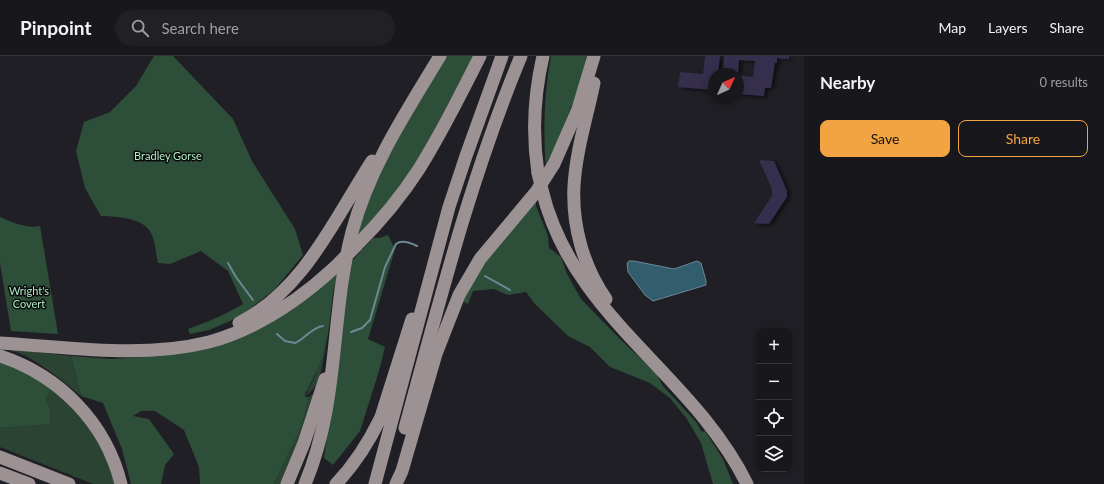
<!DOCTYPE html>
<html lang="en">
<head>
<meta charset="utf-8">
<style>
	body { margin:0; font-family:Lato,sans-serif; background:#212025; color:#f1f3f6 }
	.controls { position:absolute; right:12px; bottom:12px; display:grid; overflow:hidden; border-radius:8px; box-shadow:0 2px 10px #0003 }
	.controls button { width:36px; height:36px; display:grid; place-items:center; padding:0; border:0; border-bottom:1px solid #36363b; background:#18171c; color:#f1f3f6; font:20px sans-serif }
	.compass { position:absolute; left:708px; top:12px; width:36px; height:36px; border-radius:50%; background:#18171c; box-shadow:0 2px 10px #0003; rotate:45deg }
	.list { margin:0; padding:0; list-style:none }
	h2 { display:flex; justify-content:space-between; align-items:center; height:52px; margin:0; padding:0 16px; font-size:17px }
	h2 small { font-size:13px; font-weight:400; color:#9f9fa3 }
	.actions { display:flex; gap:8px; padding:12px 16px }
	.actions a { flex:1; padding:9px 0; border:1px solid #f3a442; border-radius:8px; text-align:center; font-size:14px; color:#f3a442 }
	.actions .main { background:#f3a442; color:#111 }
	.icon { flex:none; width:22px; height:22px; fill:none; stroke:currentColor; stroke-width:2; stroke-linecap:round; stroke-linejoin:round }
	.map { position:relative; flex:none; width:804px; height:428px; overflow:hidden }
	header { display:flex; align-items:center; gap:24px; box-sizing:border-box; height:56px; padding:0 20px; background:#18171c; border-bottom:1px solid #36363b }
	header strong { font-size:19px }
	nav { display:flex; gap:22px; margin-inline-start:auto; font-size:14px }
	.search { width:280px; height:36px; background:#212025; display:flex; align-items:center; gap:10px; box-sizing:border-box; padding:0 14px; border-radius:22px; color:#9f9fa3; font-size:15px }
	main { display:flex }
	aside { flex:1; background:#18171c }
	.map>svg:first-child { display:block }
	.green { fill:#2b4333 }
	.forest { fill:#2d4f39 }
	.water { fill:#315d6c; stroke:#6b8995 }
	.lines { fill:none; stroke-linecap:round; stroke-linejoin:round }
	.stream { stroke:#6b8995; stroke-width:2 }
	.building { fill:#352f4e; filter:url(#shadow) }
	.highway { stroke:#9c9294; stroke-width:13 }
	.highway-bridge { stroke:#9c9294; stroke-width:13 }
	.labels { text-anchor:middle; stroke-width:3; stroke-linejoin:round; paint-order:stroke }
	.park-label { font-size:11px; fill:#adebc1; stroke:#0a090c }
</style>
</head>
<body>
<header>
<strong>Pinpoint</strong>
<div class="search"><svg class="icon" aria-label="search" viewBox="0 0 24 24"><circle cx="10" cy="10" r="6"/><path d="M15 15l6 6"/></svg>Search here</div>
<nav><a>Map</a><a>Layers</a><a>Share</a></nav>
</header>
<main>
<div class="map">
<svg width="804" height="428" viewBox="0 0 804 428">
	<defs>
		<filter id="shadow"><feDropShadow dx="3" dy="1.5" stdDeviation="2" flood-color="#0009"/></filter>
	</defs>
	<rect width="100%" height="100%" fill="#201f25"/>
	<g class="green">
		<path d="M 327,286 L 319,325 L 315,331 L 305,341 L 315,320 Z"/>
		<path d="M 1,292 L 71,300 L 81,340 C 66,327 37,304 19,297 C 14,295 7,294 1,292 Z"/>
		<path d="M 52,331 L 86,366 L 106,401 L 116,428 L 93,428 L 0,391 L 0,372 L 50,368 L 50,354 L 46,342 Z"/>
		<path d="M 313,338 L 315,338 L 293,401 L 281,428 L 274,428 L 302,369 L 309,341 Z"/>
	</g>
	<g class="forest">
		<path d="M 154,0 L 173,0 L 233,63 L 252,105 L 295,173 L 303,199 L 275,233 L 247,255 L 230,265 L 209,274 L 190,278 L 188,273 C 207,266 225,259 243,248 L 228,215 L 201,195 L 170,208 L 158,207 C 156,199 156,190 153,182 C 147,161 119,161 101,160 L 85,132 L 76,95 L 84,66 L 110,56 L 136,30 Z"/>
		<path d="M 445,0 L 474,0 L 410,118 L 375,163 L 354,185 L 374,124 Z"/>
		<path d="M 551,0 L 590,0 L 573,47 L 546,113 C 543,75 544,37 551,0 Z"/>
		<path d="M 536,139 L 536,150 L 548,180 L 549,192 L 561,201 L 567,218 L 581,243 L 620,283 L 656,317 L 663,330 L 696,366 L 702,376 L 705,375 L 723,403 L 733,428 L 713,428 L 701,387 L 687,363 L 670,342 L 650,327 L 610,311 L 590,291 L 568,280 L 535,248 L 526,236 L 508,239 L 494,233 L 473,235 L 468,248 L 460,244 L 469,226 Z"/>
		<path d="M 0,161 C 11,166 28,173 40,170 L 58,278 L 11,275 L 0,207 Z"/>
		<path d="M 388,179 L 395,193 L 368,283 L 385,291 L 379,315 L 360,375 L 333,409 L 324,402 L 351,206 L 373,182 L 379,182 Z"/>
		<path d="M 338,217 C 330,239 332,264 326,287 C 322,305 314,322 305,338 L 305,341 L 309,341 L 302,369 L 274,428 L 200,428 L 199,411 L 184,374 L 155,355 L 141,355 L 133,360 L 149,363 L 174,398 L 165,409 L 161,428 L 131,428 L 122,393 L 103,347 L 81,340 L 71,300 L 112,303 L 158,300 L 288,256 Z"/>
		<path d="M 0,305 L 52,331 L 46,342 L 50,354 L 50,368 L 0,372 Z"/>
	</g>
	<path class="water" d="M 629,205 L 634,205 L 674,213 L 697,205 L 701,207 L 706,225 L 706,229 L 653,245 L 645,239 L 628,216 L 627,207 Z"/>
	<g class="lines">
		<g class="stream">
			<path d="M 228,207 L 236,221 L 253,244"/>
			<path d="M 485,220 L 510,234"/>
			<path d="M 351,276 L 362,272 L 370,264 L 385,211 L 396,188 C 402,183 411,187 417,190"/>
			<path d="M 277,278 L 285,285 L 295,287 C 305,283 312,271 323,270"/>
		</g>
	</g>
	<g class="building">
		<path d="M 705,0 L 720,0 L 718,18 L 714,18 L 714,34 L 678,31 L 680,16 L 703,18 Z"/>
		<path d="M 724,0 L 789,0 L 789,3 L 777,2 L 777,7 L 775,7 L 771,32 L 765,32 L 764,40 L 738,38 L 738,19 L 753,21 L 755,5 L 739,4 L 738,18 L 723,18 Z"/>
		<path d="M 759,104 L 774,105 L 787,135 L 787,141 L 769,168 L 754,167 L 772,140 L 772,133 Z"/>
	</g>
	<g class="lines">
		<g class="highway">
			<path d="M 594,27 C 587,61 576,95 574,130 C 572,169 583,210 606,243"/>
			<path d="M 538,117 C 532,78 534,39 543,0"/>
			<path d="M 542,134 C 573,262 692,316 747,428"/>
			<path d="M 356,190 C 380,166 401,141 419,113 C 442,76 461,38 480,0"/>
			<path d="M 239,267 C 304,234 334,164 372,105"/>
			<path d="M 0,287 C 69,291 141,303 209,286 C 257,273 298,245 334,212"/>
			<path d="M 0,300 C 60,320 106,367 121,428"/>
			<path d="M 405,372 C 439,247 471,120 521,0"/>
			<path d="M 0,401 L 69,428"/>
			<path d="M 0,417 L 29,428"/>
			<path d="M 287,428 L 304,387 L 325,323"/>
			<path d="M 305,428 C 340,345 330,260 352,176 C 369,112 406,56 440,0"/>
			<path d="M 336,428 C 355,408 369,386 381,361 L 412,263"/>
			<path d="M 375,428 L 449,151 L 466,100 L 502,0"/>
			<path d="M 396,428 L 402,415 L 436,298 L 459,239 L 480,203 L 536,136 L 554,108 L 578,53 L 594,0"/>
		</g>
		<g class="highway-bridge">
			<path d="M 538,117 L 542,134"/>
			<path d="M 334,212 L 356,190"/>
		</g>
	</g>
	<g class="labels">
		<g class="park-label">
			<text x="168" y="104">Bradley Gorse</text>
			<text x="29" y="239">Wright's<tspan x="29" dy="13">Covert</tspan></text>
		</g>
	</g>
</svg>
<div class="controls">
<button>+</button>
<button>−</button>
<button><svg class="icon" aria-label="locate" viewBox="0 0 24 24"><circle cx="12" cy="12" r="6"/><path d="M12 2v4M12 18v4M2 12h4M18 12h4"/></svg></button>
<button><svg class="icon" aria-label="layers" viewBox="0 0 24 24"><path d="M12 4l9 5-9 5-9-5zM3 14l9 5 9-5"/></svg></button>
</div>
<svg class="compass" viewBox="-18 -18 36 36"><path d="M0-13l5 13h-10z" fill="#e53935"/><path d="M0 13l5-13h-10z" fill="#9f9fa3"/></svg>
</div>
<aside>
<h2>Nearby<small>0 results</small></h2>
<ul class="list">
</ul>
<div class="actions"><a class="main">Save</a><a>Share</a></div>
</aside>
</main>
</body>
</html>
